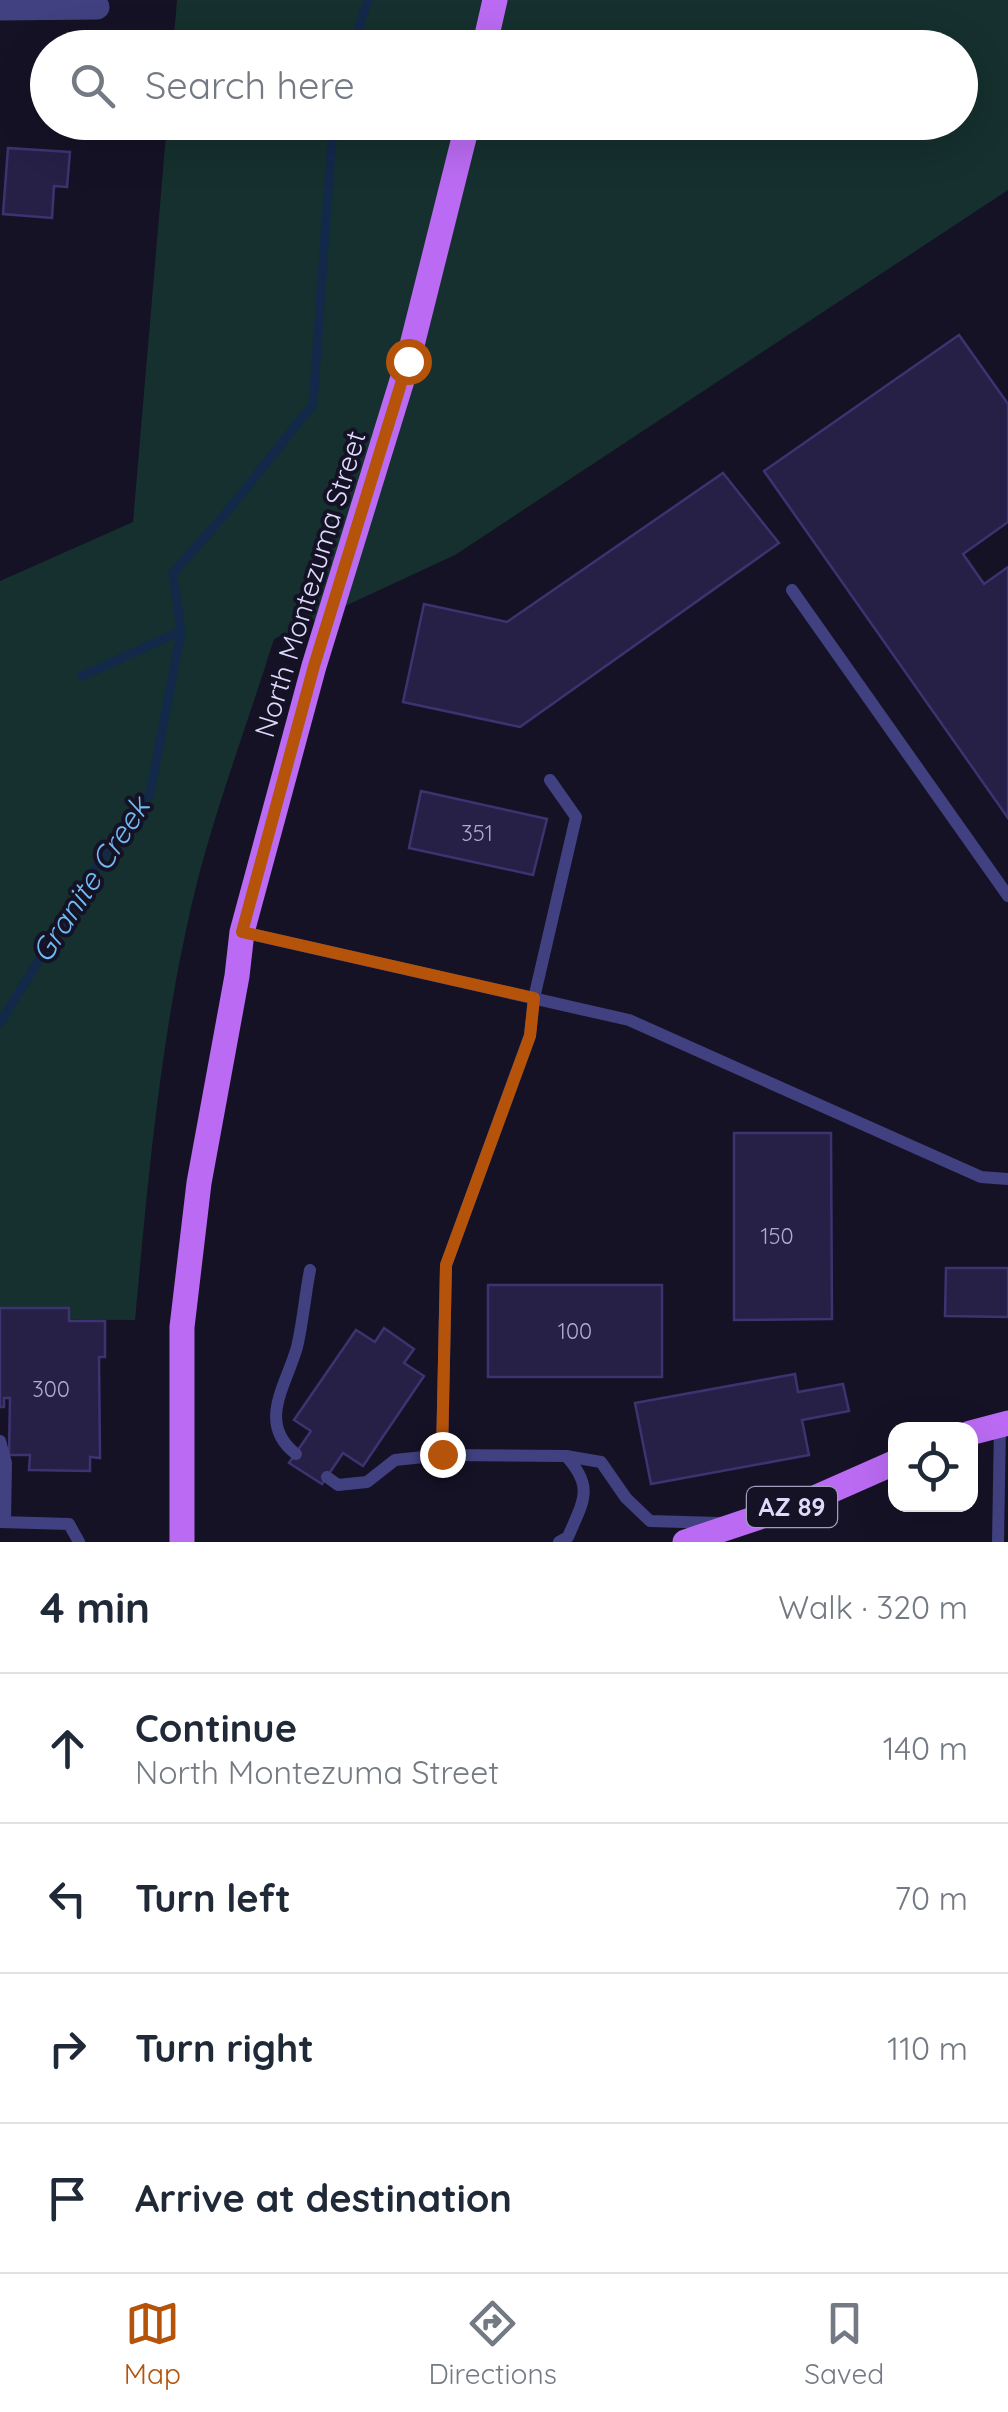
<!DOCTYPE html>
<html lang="en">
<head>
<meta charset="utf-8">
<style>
	body { margin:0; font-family:Quicksand,sans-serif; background:#f2f2f3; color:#1f2937 }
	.controls { position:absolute; right:30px; bottom:30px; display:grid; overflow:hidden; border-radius:20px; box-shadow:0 10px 40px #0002 }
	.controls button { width:90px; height:90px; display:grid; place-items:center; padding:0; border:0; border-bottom:2px solid #e0e1e3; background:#fff; color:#1f2937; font:50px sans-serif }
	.stop { position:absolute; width:30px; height:30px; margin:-22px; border:8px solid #b45309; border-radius:50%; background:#fff }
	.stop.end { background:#b45309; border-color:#fff; box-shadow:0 2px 10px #0008 }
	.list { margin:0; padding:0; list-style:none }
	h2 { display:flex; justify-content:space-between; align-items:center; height:130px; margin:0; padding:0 40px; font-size:42px }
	h2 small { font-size:32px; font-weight:400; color:#747a83 }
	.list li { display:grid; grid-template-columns:65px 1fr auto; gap:30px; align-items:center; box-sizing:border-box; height:150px; padding:0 40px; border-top:2px solid #e0e1e3 }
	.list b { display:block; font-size:38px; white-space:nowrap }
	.list p { margin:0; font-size:32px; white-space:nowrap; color:#747a83 }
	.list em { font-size:32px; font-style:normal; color:#747a83 }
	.icon { flex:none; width:55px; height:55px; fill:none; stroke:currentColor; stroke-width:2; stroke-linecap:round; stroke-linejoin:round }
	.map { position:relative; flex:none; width:1008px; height:1542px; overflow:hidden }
	.search { position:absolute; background:#fff; box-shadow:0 10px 40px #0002; left:30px; right:30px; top:30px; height:110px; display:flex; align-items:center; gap:25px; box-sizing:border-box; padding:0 35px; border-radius:55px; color:#747a83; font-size:38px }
	.sheet { height:730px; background:#fff }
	nav { display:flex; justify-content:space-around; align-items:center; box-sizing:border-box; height:140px; border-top:2px solid #e0e1e3; background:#fff; font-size:28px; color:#747a83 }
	nav a { display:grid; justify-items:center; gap:5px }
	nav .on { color:#b45309 }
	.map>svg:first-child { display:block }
	.green { fill:#15302e }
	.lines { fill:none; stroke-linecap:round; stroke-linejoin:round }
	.stream { stroke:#132949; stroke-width:9 }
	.building { fill:#261f46; stroke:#3d3370; stroke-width:2.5 }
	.service { stroke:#414181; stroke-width:12 }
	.minor { stroke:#414181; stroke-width:25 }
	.primary { stroke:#bb6bf3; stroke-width:25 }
	.route { stroke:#b45309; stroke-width:12 }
	.labels { text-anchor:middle; stroke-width:8; stroke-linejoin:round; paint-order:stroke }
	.number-label { font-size:22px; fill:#afabce }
	.shield { fill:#151226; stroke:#a19ebc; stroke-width:2.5 }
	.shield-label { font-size:25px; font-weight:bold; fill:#dddafc }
	.street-label { font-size:28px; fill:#dddafc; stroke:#151226 }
	.water-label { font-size:30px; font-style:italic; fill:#71bbf3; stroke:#151226 }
</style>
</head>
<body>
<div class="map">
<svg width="1008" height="1542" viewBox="0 0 1008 1542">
	<rect width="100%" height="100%" fill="#151226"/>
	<path class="green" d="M 177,0 L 1008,0 L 1008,190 L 455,555 L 274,639 C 250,716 221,793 200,871 C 162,1018 149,1169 135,1320 L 0,1319 L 0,581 L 133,522 L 167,123 L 960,122 L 960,48 L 173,47 Z"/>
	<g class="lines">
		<g class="stream">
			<path d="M 352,48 L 368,0"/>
			<path d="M 82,676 L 181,631"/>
			<path d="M 0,1023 L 112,842 L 150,794 L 181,631 L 173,573 L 226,513 L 313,404 L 333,122"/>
		</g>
	</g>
	<g class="building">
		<rect x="51" y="44" width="36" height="4"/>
		<path d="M 8,148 L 70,152 L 67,187 L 54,186 L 52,218 L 3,214 Z"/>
		<path d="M 959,335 L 1008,404 L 1008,522 L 963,554 L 984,584 L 1008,567 L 1008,818 L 764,471 Z"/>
		<path d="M 723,473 L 779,543 L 520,727 L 403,702 L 424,604 L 507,622 Z"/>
		<path d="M 421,791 L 547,819 L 533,875 L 409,848 Z"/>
		<path d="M 734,1133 L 831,1133 L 832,1319 L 734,1320 Z"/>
		<path d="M 946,1268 L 1008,1268 L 1008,1317 L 945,1316 Z"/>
		<rect x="488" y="1285" width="174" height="92"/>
		<path d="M 0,1308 L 69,1308 L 69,1321 L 105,1321 L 105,1357 L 99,1357 L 100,1458 L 90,1457 L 90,1471 L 29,1470 L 30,1455 L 9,1455 L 10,1398 L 4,1398 L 4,1407 L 0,1407 Z"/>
		<path d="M 384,1328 L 414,1349 L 404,1363 L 424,1376 L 363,1466 L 343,1453 L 322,1484 L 289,1463 L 311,1431 L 294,1420 L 356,1330 L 375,1342 Z"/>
		<path d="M 795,1374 L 798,1392 L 843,1384 L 849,1411 L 802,1420 L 809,1455 L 651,1484 L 635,1403 Z"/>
	</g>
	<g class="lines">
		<g class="service">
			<path d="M 792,590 L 1008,896"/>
			<path d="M 550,780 L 576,817 L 534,998 L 530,1035 L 446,1265 L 442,1455 L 566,1456 L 601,1462 L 626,1498 L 650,1521 L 718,1523"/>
			<path d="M 242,932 L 629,1020 L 981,1177 L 1008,1179"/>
			<path d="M 0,1441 L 6,1463 L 5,1522"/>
			<path d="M 296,1454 C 256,1423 287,1384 297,1347 C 303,1322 305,1295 310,1270"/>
			<path d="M 327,1477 L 338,1485 L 367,1482 L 395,1460 L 442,1455"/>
			<path d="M 0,1522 L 69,1524 L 79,1542"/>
			<path d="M 559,1542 L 568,1537 C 583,1501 595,1488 566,1456"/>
			<path d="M 998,1542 L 1000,1425"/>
		</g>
		<path class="minor" d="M 0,8 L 97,7"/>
		<g class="primary">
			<path d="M 484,48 L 495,0"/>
			<path d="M 970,1433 L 1008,1423"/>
			<path d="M 182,1542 L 182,1327 L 199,1183 L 237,976 L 242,932 L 314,666 L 408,361 L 468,122"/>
			<path d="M 685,1542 L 810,1500 L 896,1462"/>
		</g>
	</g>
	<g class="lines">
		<path class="route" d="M 408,361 L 314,666 L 242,932 L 534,998 L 530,1036 L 446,1265 L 442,1454"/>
	</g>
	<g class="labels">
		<g class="number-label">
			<text x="477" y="841">351</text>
			<text x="777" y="1244">150</text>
			<text x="575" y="1339">100</text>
			<text x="51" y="1397">300</text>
		</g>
		<rect class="shield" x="747" y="1487" width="90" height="40" rx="8"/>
		<g class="shield-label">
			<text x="792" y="1516">AZ 89</text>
		</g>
		<g class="street-label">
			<text transform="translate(310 584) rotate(-73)" y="10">North Montezuma Street</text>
		</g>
		<g class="water-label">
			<text transform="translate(91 880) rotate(-57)" y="10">Granite Creek</text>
		</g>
	</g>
</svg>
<div class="controls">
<button><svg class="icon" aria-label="locate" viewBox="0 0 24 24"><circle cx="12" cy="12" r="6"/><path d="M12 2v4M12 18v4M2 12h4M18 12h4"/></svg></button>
</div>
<div class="stop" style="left:408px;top:361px"></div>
<div class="stop end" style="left:442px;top:1454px"></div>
<div class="search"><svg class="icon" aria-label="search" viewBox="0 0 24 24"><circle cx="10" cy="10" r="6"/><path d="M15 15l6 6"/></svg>Search here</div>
</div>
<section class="sheet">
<h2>4 min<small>Walk · 320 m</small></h2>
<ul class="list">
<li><svg class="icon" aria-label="ahead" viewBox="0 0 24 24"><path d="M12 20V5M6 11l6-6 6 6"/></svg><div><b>Continue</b><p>North Montezuma Street</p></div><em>140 m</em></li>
<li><svg class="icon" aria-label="left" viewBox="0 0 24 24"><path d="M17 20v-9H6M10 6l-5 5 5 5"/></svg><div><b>Turn left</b></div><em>70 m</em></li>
<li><svg class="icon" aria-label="right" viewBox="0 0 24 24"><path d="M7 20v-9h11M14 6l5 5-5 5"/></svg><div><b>Turn right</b></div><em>110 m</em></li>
<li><svg class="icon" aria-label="arrive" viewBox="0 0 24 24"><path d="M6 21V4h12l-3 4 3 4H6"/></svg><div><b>Arrive at destination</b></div></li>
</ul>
</section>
<nav>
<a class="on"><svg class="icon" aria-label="map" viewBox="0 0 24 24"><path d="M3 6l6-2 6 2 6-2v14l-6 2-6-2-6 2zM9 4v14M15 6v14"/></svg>Map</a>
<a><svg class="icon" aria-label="directions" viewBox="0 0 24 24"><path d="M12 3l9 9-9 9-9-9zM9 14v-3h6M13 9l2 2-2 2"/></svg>Directions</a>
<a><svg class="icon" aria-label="saved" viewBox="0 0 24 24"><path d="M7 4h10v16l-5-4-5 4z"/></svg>Saved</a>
</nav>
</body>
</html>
